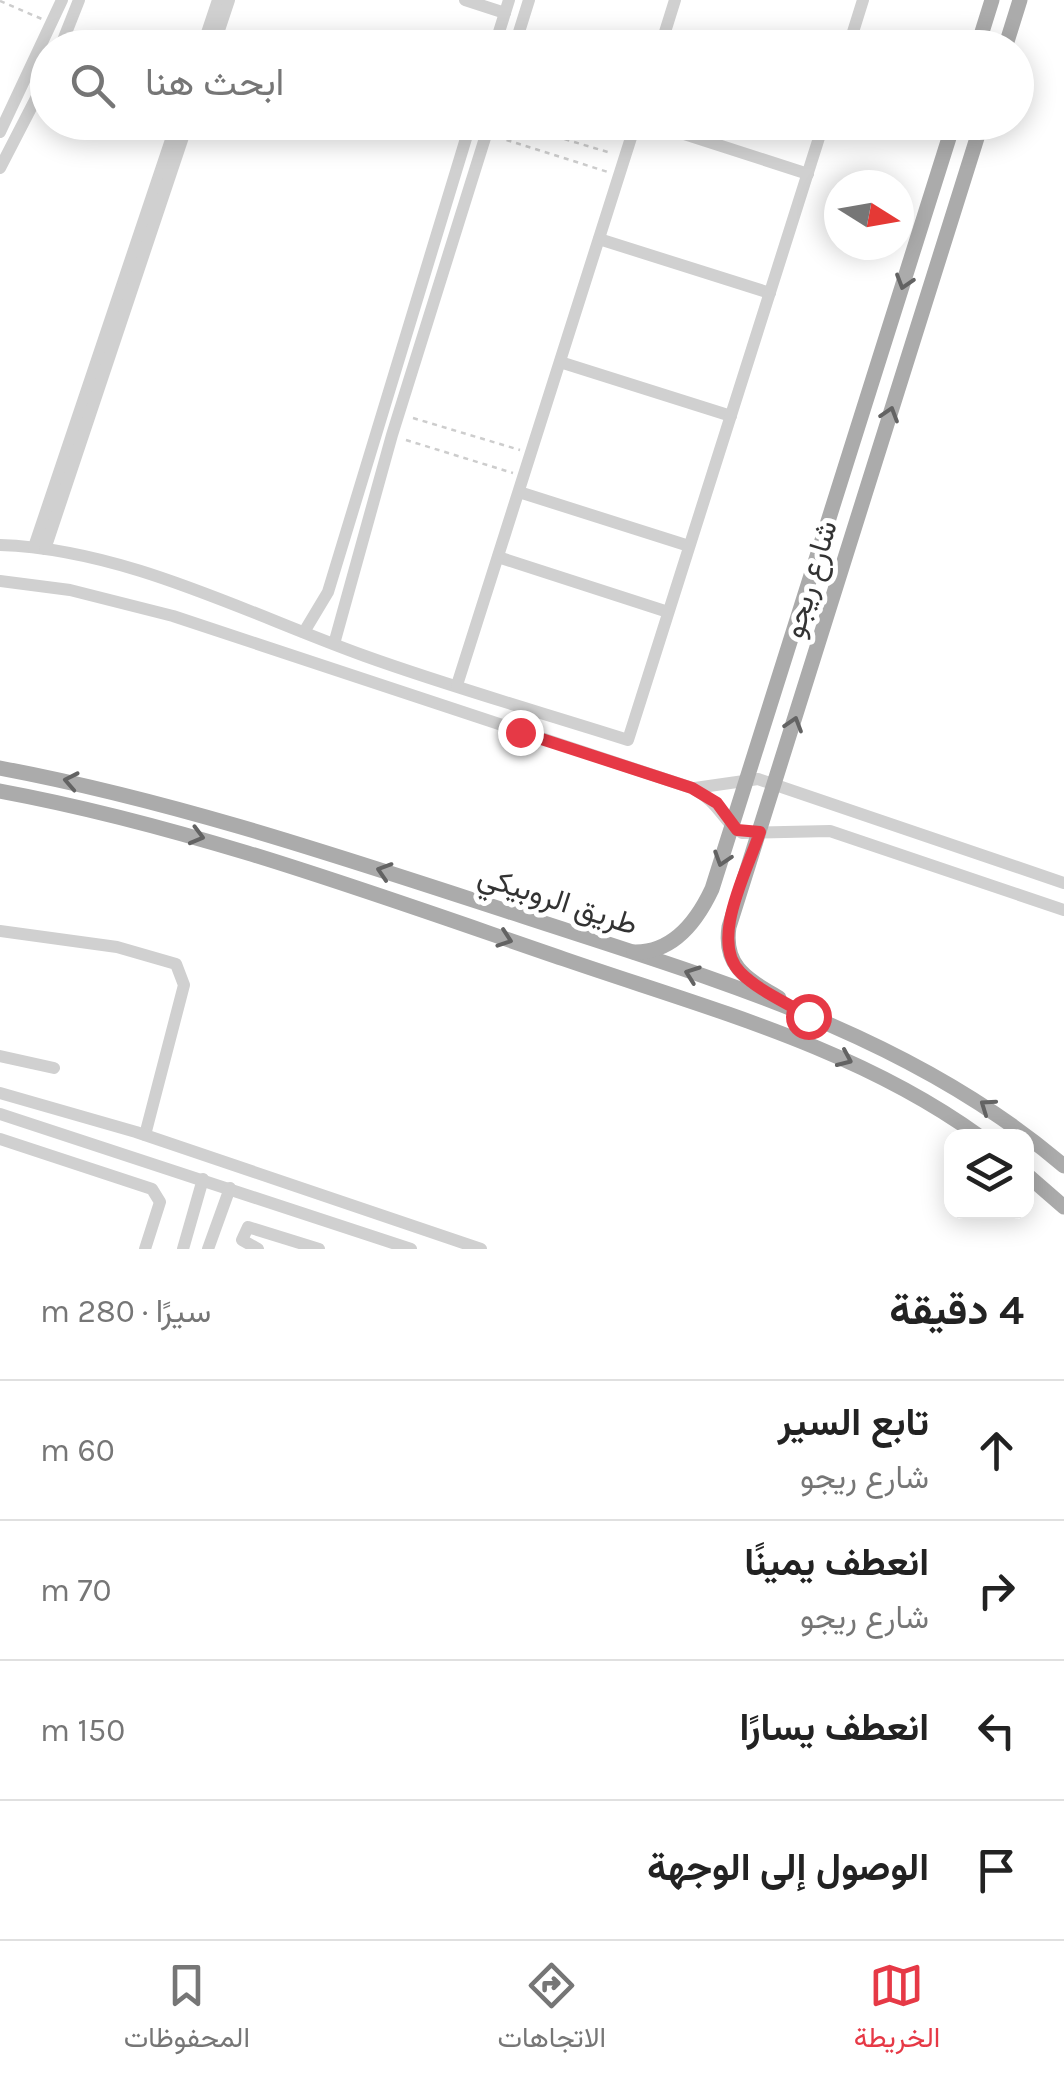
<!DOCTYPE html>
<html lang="ar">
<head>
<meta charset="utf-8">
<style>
	body { margin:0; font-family:Karla,Vazirmatn,sans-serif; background:#f2f2f2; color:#222; direction:rtl }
	.controls { position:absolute; right:30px; bottom:30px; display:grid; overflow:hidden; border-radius:20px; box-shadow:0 5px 25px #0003 }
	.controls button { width:90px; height:90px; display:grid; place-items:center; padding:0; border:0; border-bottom:2px solid #e0e0e0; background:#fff; color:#222; font:50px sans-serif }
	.compass { position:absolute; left:824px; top:170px; width:90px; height:90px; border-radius:50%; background:#fff; box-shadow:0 5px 25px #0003; rotate:101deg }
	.stop { position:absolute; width:30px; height:30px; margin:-22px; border:8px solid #e63946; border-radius:50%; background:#fff }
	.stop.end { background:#e63946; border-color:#fff; box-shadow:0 2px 10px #0008 }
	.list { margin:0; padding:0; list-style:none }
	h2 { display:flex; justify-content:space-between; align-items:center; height:130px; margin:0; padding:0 40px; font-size:42px }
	h2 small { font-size:32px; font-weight:400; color:#767676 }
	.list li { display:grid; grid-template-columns:65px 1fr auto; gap:30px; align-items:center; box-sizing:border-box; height:140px; padding:0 40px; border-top:2px solid #e0e0e0 }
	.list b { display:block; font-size:38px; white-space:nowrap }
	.list p { margin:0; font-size:32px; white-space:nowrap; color:#767676 }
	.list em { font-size:32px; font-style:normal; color:#767676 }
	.icon { flex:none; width:55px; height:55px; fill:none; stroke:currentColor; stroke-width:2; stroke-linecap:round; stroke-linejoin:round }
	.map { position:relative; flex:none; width:1064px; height:1249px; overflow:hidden; direction:ltr }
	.search { position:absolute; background:#fff; box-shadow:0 5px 25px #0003; left:30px; right:30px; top:30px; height:110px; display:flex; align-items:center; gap:25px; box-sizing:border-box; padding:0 35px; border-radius:55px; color:#767676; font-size:38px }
	.sheet { height:690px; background:#fff }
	nav { display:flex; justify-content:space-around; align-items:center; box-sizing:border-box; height:140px; border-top:2px solid #e0e0e0; background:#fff; font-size:28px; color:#767676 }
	nav a { display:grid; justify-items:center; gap:5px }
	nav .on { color:#e63946 }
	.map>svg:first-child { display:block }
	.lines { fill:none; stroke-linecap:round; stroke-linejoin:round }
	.path { stroke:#cdcdcd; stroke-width:2.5; stroke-dasharray:5 5; stroke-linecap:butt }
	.minor { stroke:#d0d0d0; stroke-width:12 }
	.major { stroke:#ababab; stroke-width:15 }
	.oneway { stroke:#636363 }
	.route { stroke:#e63946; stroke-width:12 }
	.labels { text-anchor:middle; stroke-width:10; stroke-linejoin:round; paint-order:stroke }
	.street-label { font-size:30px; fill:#333; stroke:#fff }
</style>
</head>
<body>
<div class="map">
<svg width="1064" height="1249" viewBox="0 0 1064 1249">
	<rect width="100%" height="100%" fill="#fff"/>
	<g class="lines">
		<g class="path">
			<path d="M 0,1 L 42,19"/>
			<path d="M 507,122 L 611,153"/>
			<path d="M 497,137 L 608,172"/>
			<path d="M 413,418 L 520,450"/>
			<path d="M 406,440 L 513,473"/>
		</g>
		<g class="minor">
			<path d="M 465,0 L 505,13"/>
			<path d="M 662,42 L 680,48"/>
			<path d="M 60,48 L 79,0"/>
			<path d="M 202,48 L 218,0"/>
			<path d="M 213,48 L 229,0"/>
			<path d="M 494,48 L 509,0"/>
			<path d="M 514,48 L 529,0"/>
			<path d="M 660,48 L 675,0"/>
			<path d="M 848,48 L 863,0"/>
			<path d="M 647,122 L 808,174"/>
			<path d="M 0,132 L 62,0"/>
			<path d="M 0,168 L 48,75"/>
			<path d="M 599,239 L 770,293"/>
			<path d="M 560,362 L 731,416"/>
			<path d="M 519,492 L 689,546"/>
			<path d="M 0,545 C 126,549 248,614 365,656 C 451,687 540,712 628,740 L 824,122"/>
			<path d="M 34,547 L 177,122"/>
			<path d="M 45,549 L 188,122"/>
			<path d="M 498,557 L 668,612"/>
			<path d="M 0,581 L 70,590 L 173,616 L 692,788 C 719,801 724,824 742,833 L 830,831 L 1064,910"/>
			<path d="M 304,632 L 328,592 L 471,122"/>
			<path d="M 334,644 L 392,435 L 490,122"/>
			<path d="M 457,685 L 636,122"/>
			<path d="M 695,788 L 758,779 L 1064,883"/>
			<path d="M 0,931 L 117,947 L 176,964 L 184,985 L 145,1135"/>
			<path d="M 0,1056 L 54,1068"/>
			<path d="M 0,1093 L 136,1132 L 481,1249"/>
			<path d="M 0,1114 L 411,1249"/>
			<path d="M 0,1139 L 152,1189 L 160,1202 L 145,1249"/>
			<path d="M 183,1249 L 203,1179"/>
			<path d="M 208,1249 L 230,1188"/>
			<path d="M 258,1249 L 242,1240 L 248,1227 L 319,1249"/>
		</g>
		<g class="major">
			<path d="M 977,48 L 992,0"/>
			<path d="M 1005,48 L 1020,0"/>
			<path d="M 0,768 C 175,801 341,857 510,912 C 704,976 906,1031 1064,1166"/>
			<path d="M 0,791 C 194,827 377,895 564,959 C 706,1008 856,1047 979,1136"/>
			<path d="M 634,952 C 673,953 697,921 712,889 L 954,122"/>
			<path d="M 779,998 C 748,979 723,967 729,927 L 982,122"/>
			<path d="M 1026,1174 L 1064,1207"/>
		</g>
	</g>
	<defs><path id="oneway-chevron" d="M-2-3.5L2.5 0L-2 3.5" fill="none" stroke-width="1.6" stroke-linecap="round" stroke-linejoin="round" transform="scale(2.5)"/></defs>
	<g class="oneway">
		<use href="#oneway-chevron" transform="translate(904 282) rotate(107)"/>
		<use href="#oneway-chevron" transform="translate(890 414) rotate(-73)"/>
		<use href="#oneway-chevron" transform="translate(794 724) rotate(-73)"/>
		<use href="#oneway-chevron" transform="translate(71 781) rotate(-169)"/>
		<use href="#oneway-chevron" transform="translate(197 836) rotate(15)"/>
		<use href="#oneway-chevron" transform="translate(722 859) rotate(108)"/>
		<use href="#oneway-chevron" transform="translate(384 871) rotate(-162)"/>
		<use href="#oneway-chevron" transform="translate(505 939) rotate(19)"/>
		<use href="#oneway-chevron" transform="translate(692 974) rotate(-160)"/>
		<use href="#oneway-chevron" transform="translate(845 1059) rotate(24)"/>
		<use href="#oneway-chevron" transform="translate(987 1106) rotate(-145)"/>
	</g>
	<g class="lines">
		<path class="route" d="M 520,732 L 692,788 L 717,803 L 737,830 L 760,832 C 748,869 708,942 741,973 C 759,991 786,1002 808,1016"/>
	</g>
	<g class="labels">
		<g class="street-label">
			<text transform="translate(810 579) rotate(-73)" y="10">شارع ريجو</text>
			<text transform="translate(558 900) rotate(18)" y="10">طريق الروبيكي</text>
		</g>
	</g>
</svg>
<div class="controls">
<button><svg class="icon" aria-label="layers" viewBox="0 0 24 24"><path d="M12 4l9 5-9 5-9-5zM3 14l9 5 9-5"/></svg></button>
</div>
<svg class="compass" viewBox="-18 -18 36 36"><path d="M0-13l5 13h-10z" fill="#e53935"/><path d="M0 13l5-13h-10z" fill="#767676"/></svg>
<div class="stop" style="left:808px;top:1016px"></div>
<div class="stop end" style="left:520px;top:732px"></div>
<div class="search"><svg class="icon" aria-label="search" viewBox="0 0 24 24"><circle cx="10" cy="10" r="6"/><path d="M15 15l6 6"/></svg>ابحث هنا</div>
</div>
<section class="sheet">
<h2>4 دقيقة<small>سيرًا · 280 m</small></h2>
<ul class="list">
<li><svg class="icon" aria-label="ahead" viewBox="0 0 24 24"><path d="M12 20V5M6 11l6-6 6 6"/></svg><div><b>تابع السير</b><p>شارع ريجو</p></div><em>60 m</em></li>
<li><svg class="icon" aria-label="right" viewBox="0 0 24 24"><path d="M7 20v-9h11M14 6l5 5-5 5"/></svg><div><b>انعطف يمينًا</b><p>شارع ريجو</p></div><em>70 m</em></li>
<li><svg class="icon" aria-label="left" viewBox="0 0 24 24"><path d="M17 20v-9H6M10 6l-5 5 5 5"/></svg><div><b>انعطف يسارًا</b></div><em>150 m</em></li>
<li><svg class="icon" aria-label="arrive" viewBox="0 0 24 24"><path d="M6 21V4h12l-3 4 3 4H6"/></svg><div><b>الوصول إلى الوجهة</b></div></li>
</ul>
</section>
<nav>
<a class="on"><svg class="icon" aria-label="map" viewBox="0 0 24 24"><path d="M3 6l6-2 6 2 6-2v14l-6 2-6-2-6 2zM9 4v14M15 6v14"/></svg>الخريطة</a>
<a><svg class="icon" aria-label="directions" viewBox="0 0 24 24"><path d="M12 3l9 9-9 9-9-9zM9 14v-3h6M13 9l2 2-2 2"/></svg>الاتجاهات</a>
<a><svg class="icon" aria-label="saved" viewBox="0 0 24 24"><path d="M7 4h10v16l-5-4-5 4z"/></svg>المحفوظات</a>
</nav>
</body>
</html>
